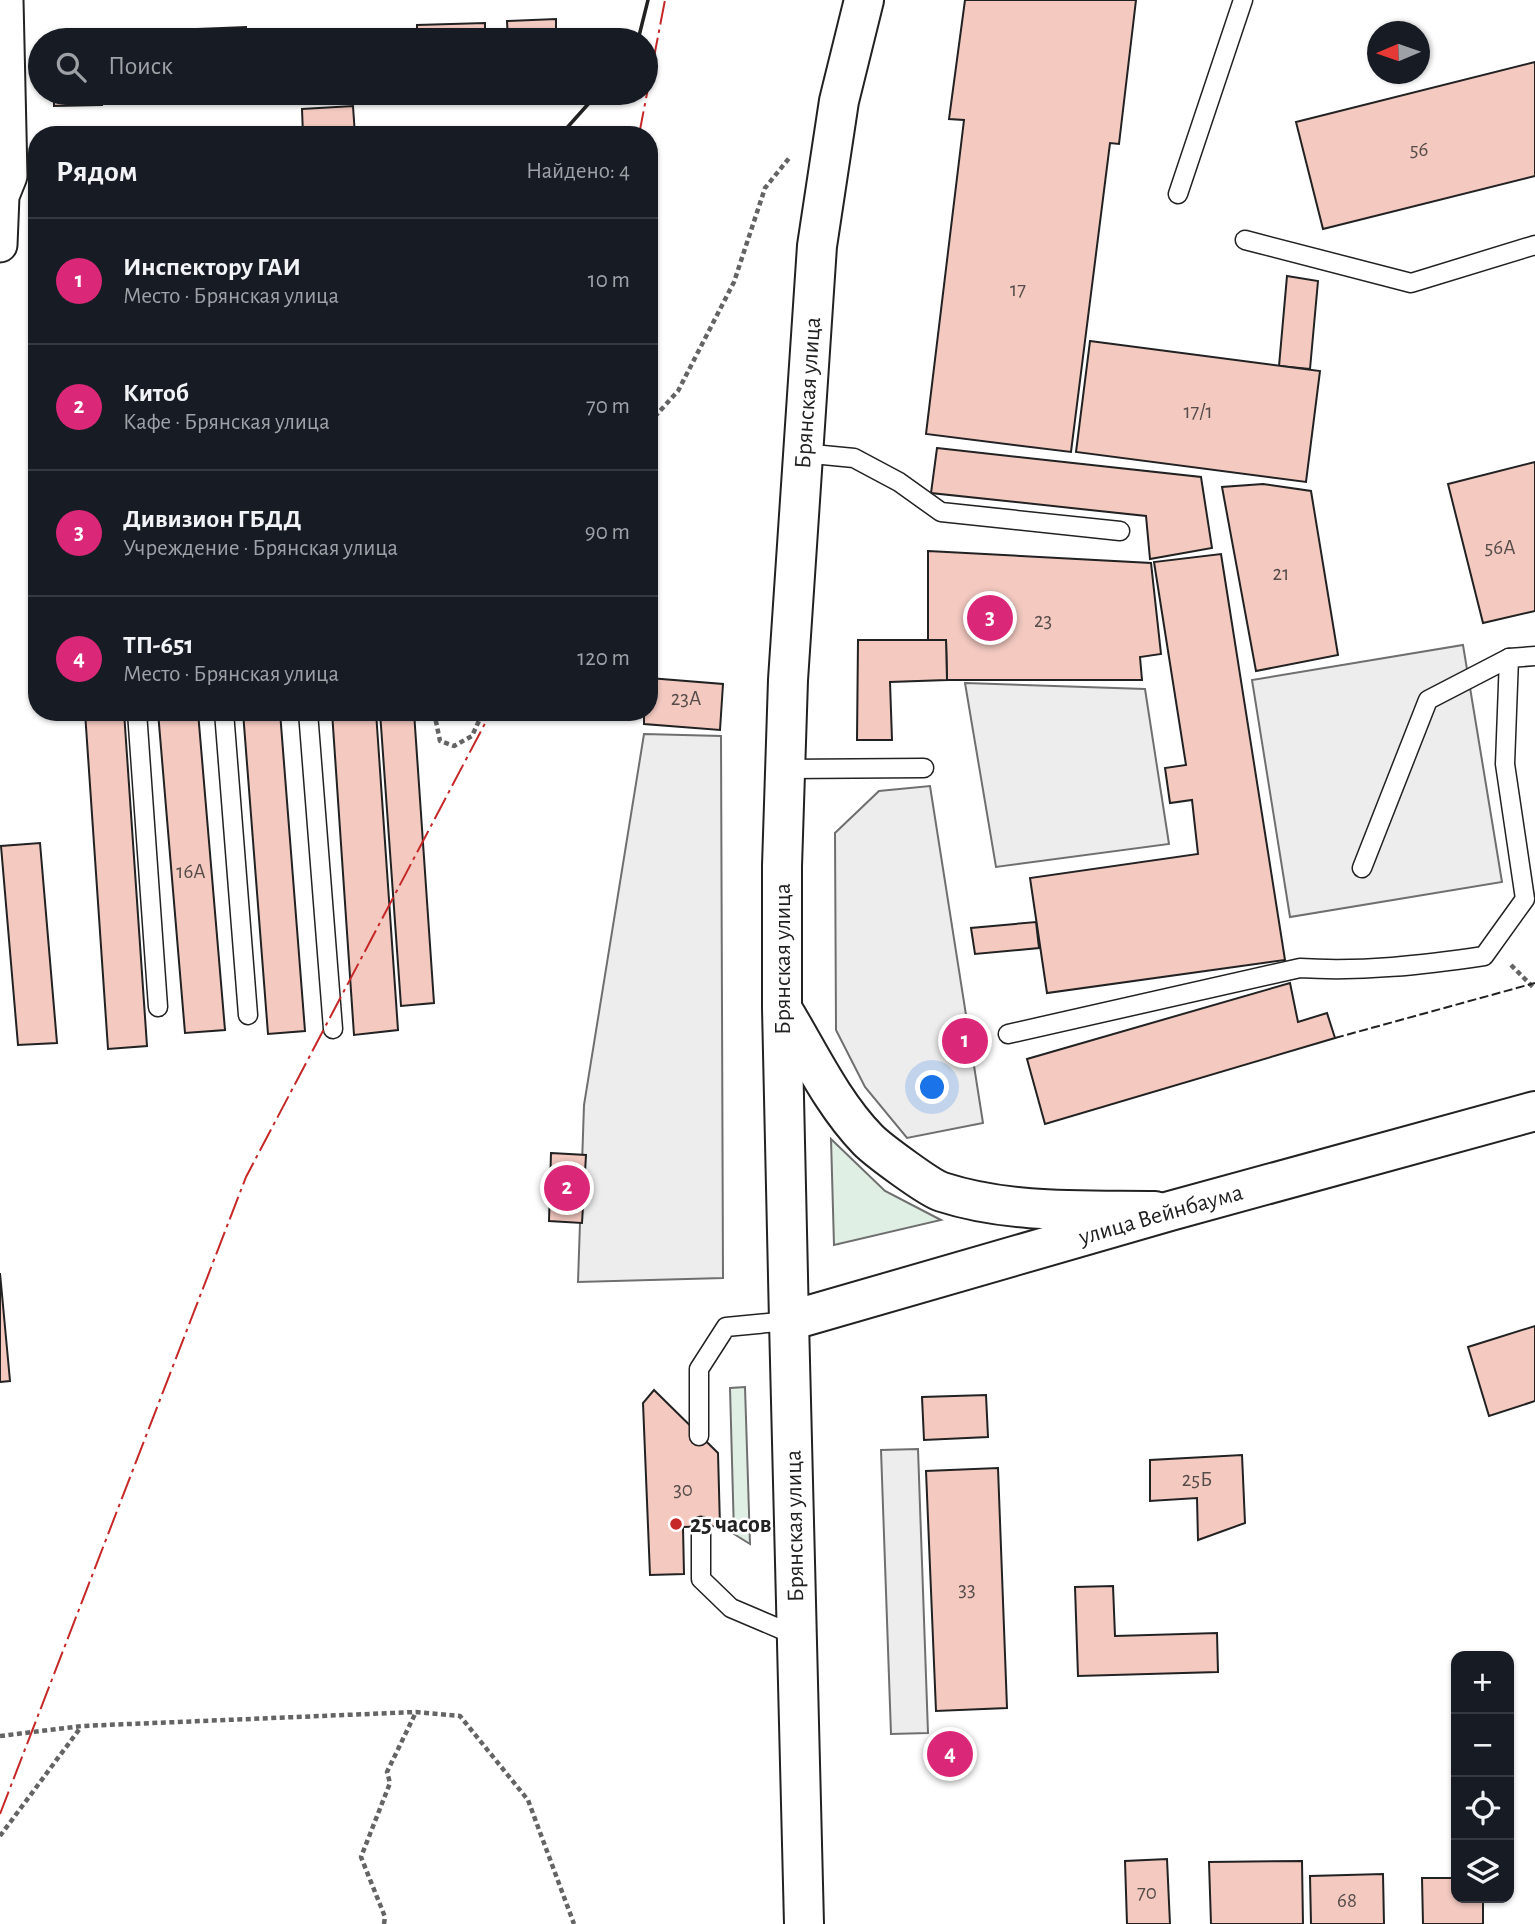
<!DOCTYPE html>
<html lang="ru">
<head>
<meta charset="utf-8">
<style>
	body { margin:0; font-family:"Alegreya Sans",sans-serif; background:#242831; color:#f1f3f6 }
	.controls { position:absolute; right:21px; bottom:21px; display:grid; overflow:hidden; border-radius:14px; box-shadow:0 2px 5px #0004 }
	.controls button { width:63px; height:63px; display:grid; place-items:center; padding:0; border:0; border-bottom:2px solid #363941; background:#171b24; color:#f1f3f6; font:35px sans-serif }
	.compass { position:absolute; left:1367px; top:21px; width:63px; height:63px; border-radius:50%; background:#171b24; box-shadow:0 2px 5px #0004; rotate:268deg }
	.you { position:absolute; left:933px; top:1088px; width:24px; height:24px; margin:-18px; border:5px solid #fff; border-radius:50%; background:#1a73e8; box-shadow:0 0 0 10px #1a73e833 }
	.badge { display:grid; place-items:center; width:46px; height:46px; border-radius:50%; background:#db2777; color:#fff; font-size:23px; font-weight:700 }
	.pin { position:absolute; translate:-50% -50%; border:4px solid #fff; box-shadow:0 2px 7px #0006 }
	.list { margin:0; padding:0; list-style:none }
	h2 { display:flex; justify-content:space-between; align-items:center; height:91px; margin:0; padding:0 28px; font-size:30px }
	h2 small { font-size:23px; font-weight:400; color:#9ea1a6 }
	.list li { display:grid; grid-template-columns:46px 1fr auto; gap:21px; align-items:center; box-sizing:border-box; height:126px; padding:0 28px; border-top:2px solid #363941 }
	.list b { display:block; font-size:26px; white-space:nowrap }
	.list p { margin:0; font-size:23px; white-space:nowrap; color:#9ea1a6 }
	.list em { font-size:23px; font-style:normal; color:#9ea1a6 }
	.icon { flex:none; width:38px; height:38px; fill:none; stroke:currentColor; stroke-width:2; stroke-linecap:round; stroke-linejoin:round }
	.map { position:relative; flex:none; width:1535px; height:1924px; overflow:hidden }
	.search { position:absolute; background:#171b24; box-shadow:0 2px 5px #0004; left:28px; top:28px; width:630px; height:77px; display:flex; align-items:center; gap:18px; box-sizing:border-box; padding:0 24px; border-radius:38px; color:#9ea1a6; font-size:26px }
	.panel { position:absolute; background:#171b24; box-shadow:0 2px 5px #0004; left:28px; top:126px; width:630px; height:595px; border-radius:28px }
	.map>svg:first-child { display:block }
	.green { fill:#e0efe3; stroke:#6f6f6f; stroke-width:2 }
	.parking { fill:#ededed; stroke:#6f6f6f; stroke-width:2 }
	.building { fill:#f3c9c0; stroke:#222; stroke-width:2 }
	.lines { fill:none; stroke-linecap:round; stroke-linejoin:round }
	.service-casing { stroke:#222; stroke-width:21 }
	.minor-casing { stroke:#222; stroke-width:37 }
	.primary-casing { stroke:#222; stroke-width:42 }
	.trunk-casing { stroke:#222; stroke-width:42 }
	.path { stroke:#646464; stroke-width:4.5; stroke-dasharray:5 3.5; stroke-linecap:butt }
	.service { stroke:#fff; stroke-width:18 }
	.minor { stroke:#fff; stroke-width:33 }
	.primary { stroke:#fff; stroke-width:38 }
	.trunk { stroke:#fff; stroke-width:38 }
	.fence { stroke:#222; stroke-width:2; stroke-dasharray:9 3.5; stroke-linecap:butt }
	.wall { stroke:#222; stroke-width:3.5 }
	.power { stroke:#c62828; stroke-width:2; stroke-dasharray:24 5 3.5 5; stroke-linecap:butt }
	.poi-dot { fill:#c62828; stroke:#fff; stroke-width:2.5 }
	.labels { text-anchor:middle; stroke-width:5; stroke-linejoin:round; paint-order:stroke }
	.number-label { font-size:21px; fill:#564c4a }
	.street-label { font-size:24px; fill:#222; stroke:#fff }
	.poi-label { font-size:24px; font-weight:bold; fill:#222; stroke:#fff; text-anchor:start }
</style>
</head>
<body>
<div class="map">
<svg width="1535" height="1924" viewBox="0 0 1535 1924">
	<rect width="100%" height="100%" fill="#fff"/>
	<g class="green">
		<path d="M 831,1139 L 885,1191 L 941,1220 L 834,1245 Z"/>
		<path d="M 745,1387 L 750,1544 L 734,1534 L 730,1388 Z"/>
	</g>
	<g class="parking">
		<path d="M 1463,645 L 1502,882 L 1290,917 L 1252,680 Z"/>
		<path d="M 965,683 L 1145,689 L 1169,844 L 996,867 Z"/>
		<path d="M 644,734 L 721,736 L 723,1278 L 578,1282 L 584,1105 Z"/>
		<path d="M 930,786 L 983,1123 L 907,1138 L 865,1087 L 836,1030 L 835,833 L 879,791 Z"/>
		<path d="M 918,1449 L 928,1733 L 891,1734 L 881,1450 Z"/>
	</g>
	<g class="building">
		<path d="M 965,0 L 1136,0 L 1119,144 L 1110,143 L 1071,452 L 926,434 L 964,120 L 949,119 Z"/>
		<path d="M 556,19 L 556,40 L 508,40 L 507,21 Z"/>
		<path d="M 485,23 L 485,40 L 417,40 L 417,25 Z"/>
		<path d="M 246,27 L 246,40 L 198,40 L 198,29 Z"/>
		<path d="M 1535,62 L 1535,176 L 1323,229 L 1296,122 Z"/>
		<path d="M 54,93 L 102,93 L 102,105 L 54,106 Z"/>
		<path d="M 353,106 L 355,135 L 303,135 L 302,109 Z"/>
		<path d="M 1287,276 L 1318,281 L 1310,369 L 1279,366 Z"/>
		<path d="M 1090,341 L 1320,371 L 1306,482 L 1076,452 Z"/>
		<path d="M 937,448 L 1201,477 L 1212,548 L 1150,559 L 1146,516 L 931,493 Z"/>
		<path d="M 1535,462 L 1535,611 L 1483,623 L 1448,484 Z"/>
		<path d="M 1263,484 L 1311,491 L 1338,655 L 1256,671 L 1222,487 Z"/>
		<path d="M 928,551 L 1151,563 L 1161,654 L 1140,657 L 1142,680 L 947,680 L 946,640 L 928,640 Z"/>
		<path d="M 1221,554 L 1285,960 L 1047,993 L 1030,878 L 1198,854 L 1192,800 L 1170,803 L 1165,768 L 1186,765 L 1154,562 Z"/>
		<path d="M 858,640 L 946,640 L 947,680 L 890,682 L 892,740 L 857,740 Z"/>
		<path d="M 649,678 L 723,684 L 720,730 L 644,724 L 644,712 L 649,712 Z"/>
		<path d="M 85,712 L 124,712 L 147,1046 L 108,1049 Z"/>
		<path d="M 158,712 L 198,712 L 225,1030 L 185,1033 Z"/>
		<path d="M 243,712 L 280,712 L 305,1031 L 268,1034 Z"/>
		<path d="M 332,712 L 376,712 L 398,1030 L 354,1035 Z"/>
		<path d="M 380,712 L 414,712 L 434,1003 L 401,1006 Z"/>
		<path d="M 40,843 L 57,1043 L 18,1045 L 1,846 Z"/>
		<path d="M 1036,922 L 1039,948 L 975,954 L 971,928 Z"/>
		<path d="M 1290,983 L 1298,1022 L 1327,1013 L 1335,1038 L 1045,1124 L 1027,1059 Z"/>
		<path d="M 551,1153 L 586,1155 L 582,1223 L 549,1221 Z"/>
		<path d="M 0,1273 L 10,1381 L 0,1382 Z"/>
		<path d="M 1535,1326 L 1535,1401 L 1489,1416 L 1468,1347 Z"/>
		<path d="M 654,1390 L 718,1453 L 720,1526 L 683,1527 L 684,1574 L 650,1575 L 643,1403 Z"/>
		<path d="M 986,1395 L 988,1437 L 924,1440 L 922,1397 Z"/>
		<path d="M 1242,1455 L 1245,1523 L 1198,1540 L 1197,1498 L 1150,1501 L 1150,1460 Z"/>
		<path d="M 998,1468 L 1007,1708 L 936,1711 L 926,1471 Z"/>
		<path d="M 1113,1586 L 1115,1636 L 1217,1633 L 1218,1672 L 1078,1676 L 1075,1587 Z"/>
		<path d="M 938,1735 L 962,1735 L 962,1773 L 939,1773 Z"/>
		<path d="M 1167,1859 L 1170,1924 L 1127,1924 L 1125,1861 Z"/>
		<path d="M 1302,1861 L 1303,1924 L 1211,1924 L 1209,1862 Z"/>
		<path d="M 1383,1874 L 1384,1924 L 1311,1924 L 1310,1876 Z"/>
		<path d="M 1422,1878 L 1456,1878 L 1456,1898 L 1483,1898 L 1483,1924 L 1423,1924 Z"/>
	</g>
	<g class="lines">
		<defs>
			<g id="service">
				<path d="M 1178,194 L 1243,0"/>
				<path d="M 1245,240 L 1411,283 L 1535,245"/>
				<path d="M 802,453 L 854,458 L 899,482 L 941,512 L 1120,531"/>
				<path d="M 137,712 L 158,1007"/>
				<path d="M 224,712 L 248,1015"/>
				<path d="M 308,712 L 333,1029"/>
				<path d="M 785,769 L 924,768"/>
				<path d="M 1362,868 L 1428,700 L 1509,658 L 1535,656"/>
				<path d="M 1008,1034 L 1300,968 C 1362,972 1423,965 1484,956 L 1525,899 L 1505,764 L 1509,658"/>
				<path d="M 699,1436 L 699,1369 L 726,1327 L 789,1321"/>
				<path d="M 701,1526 L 701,1579 L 731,1608 L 797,1636"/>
			</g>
			<path id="minor" d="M 0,245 L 2,196 L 10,176 L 6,0"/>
			<g id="primary">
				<path d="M 783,1010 C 809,1053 832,1103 868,1140 C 878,1150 929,1188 942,1192 C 1010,1214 1084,1210 1155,1211"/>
				<path id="s1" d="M 789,1321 L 782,1008 L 782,866 L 788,680 L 817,246 L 839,101 L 864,0"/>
			</g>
			<g id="trunk">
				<path id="s2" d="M 804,1924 L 789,1321 L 1170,1211 L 1535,1111"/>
			</g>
		</defs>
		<use href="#service" class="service-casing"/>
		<use href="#minor" class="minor-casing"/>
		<use href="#primary" class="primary-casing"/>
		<use href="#trunk" class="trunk-casing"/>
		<g class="path">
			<path d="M 649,423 L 678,391 L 734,282 L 765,188 L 790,157"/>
			<path d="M 434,712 L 440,741 L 454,746 L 472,736 L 483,712"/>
			<path d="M 1511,965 L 1535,989"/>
			<path d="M 0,1736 L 82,1726 L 416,1712 L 460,1716 L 528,1800 L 574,1924"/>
			<path d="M 0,1836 L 81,1727"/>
			<path d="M 384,1924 L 385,1917 L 361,1857 L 390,1783 L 387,1772 L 416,1712"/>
		</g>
		<use href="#service" class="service"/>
		<use href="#minor" class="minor"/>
		<use href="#primary" class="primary"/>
		<use href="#trunk" class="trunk"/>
		<path class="fence" d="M 1335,1038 L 1535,983"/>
		<g class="wall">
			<path d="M 638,40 L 648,0"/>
			<path d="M 565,130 L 598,93"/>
		</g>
		<g class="power">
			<path d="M 639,135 L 665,0"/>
			<path d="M 0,1814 L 246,1177 L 491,712"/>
		</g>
	</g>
	<circle class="poi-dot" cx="676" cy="1524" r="7"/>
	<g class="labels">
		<g class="number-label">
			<text x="1419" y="156">56</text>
			<text x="1018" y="296">17</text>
			<text x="1198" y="418">17/1</text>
			<text x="1500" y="554">56А</text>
			<text x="1281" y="580">21</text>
			<text x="1043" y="627">23</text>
			<text x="686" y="705">23А</text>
			<text x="191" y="878">16А</text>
			<text x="1197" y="1486">25Б</text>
			<text x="683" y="1496">30</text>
			<text x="967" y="1596">33</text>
			<text x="1147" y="1899">70</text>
			<text x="1347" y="1907">68</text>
		</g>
		<g class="street-label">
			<text dy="8" stroke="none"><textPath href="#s1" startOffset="929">Брянская улица</textPath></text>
			<text transform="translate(782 959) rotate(-90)" y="8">Брянская улица</text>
			<text dy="8" stroke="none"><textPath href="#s2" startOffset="990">улица Вейнбаума</textPath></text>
			<text transform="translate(794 1526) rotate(-91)" y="8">Брянская улица</text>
		</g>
		<g class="poi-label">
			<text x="690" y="1532">25 часов</text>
		</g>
	</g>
</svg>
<div class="controls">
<button>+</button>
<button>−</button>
<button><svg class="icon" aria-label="locate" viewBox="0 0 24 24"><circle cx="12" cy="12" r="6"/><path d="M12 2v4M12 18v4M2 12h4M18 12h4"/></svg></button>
<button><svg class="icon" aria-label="layers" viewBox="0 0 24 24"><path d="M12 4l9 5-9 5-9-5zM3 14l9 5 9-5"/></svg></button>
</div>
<svg class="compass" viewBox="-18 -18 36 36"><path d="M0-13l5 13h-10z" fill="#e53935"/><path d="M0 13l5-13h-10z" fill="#9ea1a6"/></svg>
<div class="you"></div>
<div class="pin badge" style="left:965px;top:1041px">1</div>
<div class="pin badge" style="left:567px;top:1188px">2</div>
<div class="pin badge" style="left:990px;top:618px">3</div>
<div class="pin badge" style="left:950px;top:1754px">4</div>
<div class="search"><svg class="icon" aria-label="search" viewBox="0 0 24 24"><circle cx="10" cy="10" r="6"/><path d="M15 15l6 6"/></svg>Поиск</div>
<section class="panel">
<h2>Рядом<small>Найдено: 4</small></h2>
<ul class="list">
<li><span class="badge">1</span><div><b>Инспектору ГАИ</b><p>Место · Брянская улица</p></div><em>10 m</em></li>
<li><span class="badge">2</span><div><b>Китоб</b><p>Кафе · Брянская улица</p></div><em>70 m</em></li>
<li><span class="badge">3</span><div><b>Дивизион ГБДД</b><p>Учреждение · Брянская улица</p></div><em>90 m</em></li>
<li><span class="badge">4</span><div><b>ТП-651</b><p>Место · Брянская улица</p></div><em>120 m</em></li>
</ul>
</section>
</div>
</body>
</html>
